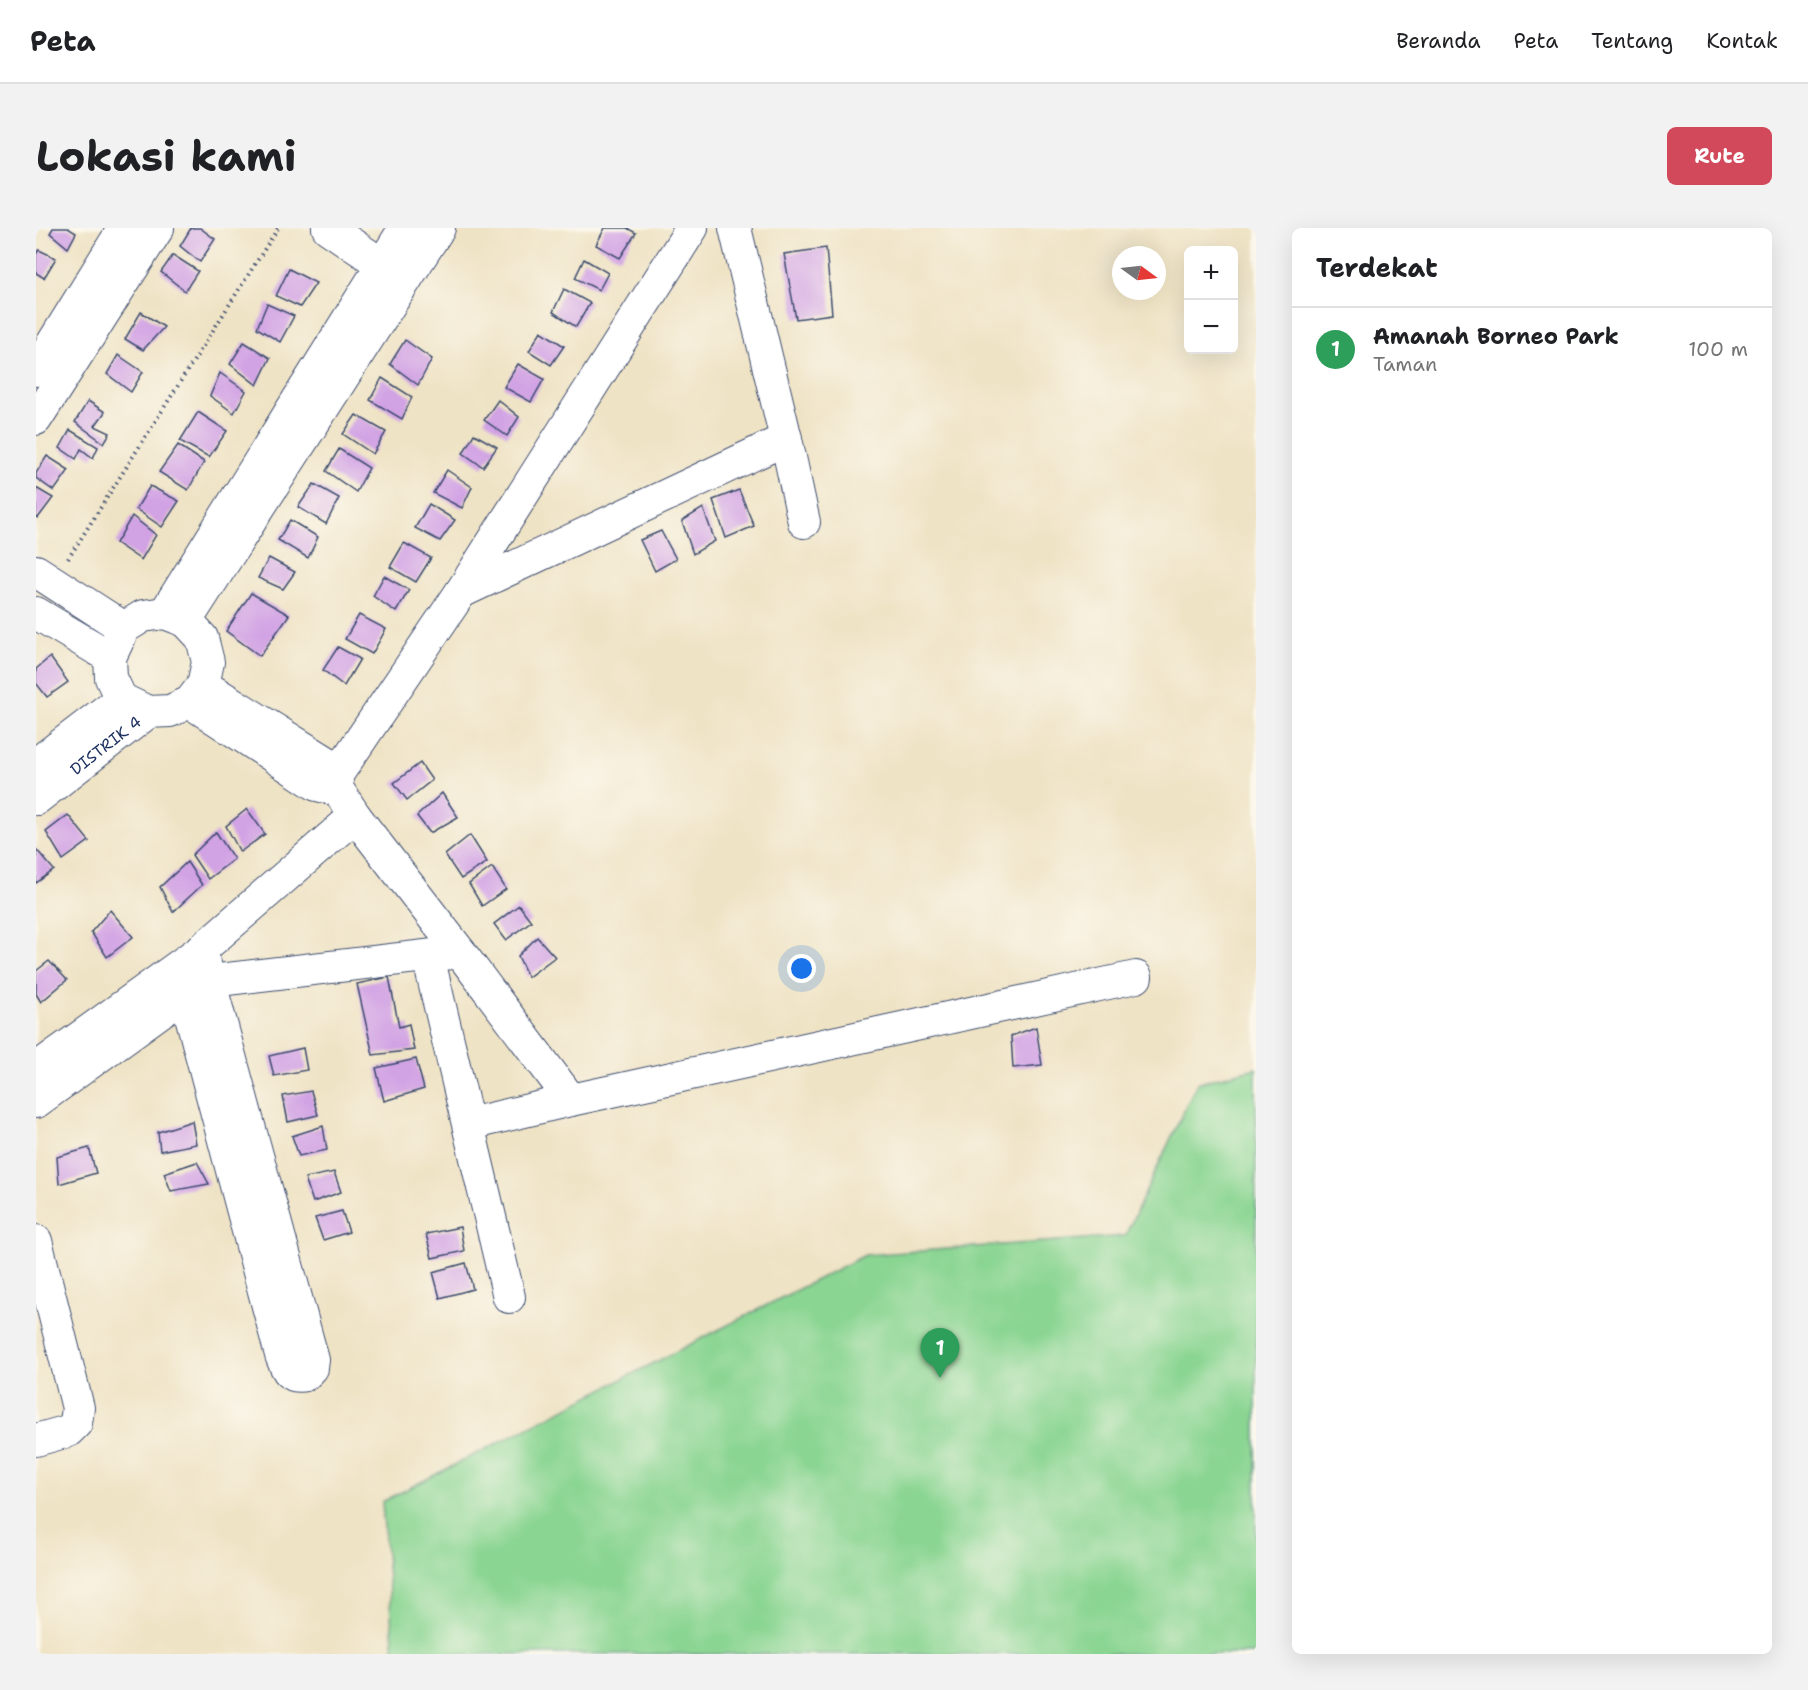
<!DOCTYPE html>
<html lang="id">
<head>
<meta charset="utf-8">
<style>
	body { margin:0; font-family:"Shantell Sans",sans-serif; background:#f2f2f2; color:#202124 }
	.controls { position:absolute; right:18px; top:18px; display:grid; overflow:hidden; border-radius:9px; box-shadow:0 6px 24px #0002 }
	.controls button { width:54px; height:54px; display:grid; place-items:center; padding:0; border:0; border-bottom:2px solid #e0e0e0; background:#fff; color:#202124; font:30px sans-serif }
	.compass { position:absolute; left:1076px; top:18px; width:54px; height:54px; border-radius:50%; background:#fff; box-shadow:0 6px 24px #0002; rotate:105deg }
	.you { position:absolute; left:766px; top:741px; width:21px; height:21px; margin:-15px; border:4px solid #fff; border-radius:50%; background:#1a73e8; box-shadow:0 0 0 9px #1a73e833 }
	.badge { display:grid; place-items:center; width:39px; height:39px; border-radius:50%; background:#d1495b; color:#fff; font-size:20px; font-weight:700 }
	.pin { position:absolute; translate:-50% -50px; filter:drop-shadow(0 2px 3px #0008) }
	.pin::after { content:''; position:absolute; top:32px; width:21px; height:18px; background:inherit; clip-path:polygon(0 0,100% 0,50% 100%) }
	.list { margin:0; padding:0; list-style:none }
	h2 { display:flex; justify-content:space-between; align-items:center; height:78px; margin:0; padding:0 24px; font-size:26px }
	h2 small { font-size:20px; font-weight:400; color:#757577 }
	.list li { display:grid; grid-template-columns:39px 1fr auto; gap:18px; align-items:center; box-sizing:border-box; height:84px; padding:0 24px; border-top:2px solid #e0e0e0 }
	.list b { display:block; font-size:22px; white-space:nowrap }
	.list p { margin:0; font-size:20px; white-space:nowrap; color:#757577 }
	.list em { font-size:20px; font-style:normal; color:#757577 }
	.map { position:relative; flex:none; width:1220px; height:1426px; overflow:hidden; border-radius:9px }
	header { display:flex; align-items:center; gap:36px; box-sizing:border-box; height:84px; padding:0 30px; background:#fff; border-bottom:2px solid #e0e0e0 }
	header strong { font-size:28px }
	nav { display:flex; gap:33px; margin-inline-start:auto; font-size:21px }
	.intro { display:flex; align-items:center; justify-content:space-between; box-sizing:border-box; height:144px; padding:0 36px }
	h1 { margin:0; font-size:42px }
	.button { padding:15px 27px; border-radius:9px; background:#d1495b; color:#fff; font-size:21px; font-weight:700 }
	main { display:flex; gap:36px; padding:0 36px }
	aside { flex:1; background:#fff; border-radius:9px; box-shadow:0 6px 24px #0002 }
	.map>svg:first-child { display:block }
	.green { fill:#8ad592; stroke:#528278; stroke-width:1.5 }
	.building { fill:#d1a2e4 }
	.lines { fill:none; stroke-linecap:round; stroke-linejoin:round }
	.minor-casing { stroke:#3b4a6d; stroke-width:34 }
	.path { stroke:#3b4a6d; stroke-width:4; stroke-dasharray:1.5 4.5; stroke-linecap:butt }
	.minor { stroke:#fff; stroke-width:32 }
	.labels { text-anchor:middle; stroke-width:4.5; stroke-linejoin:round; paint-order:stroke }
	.street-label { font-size:16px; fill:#1b2f5e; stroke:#fbf7ec }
</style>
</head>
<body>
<header>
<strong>Peta</strong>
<nav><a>Beranda</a><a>Peta</a><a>Tentang</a><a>Kontak</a></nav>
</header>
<div class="intro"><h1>Lokasi kami</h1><a class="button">Rute</a></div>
<main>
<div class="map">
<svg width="1220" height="1426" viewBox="0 0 1220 1426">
	<rect width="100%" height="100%" fill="#fbf7ec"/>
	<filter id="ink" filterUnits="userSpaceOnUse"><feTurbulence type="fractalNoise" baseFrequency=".0167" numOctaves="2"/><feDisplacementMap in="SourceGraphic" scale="12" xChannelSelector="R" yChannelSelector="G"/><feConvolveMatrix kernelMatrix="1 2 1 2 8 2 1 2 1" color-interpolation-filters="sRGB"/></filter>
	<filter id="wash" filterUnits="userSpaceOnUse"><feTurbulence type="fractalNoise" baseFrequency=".008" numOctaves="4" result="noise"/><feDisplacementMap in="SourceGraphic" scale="24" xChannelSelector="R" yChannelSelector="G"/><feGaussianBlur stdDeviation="1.35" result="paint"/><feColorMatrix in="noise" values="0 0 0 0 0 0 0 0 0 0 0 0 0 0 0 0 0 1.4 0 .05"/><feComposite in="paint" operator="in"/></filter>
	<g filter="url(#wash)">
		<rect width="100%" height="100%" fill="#efe3c5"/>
		<path class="green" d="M 1220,840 L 1220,1426 L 358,1426 L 346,1274 L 829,1027 L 1089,1008 L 1161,855 Z"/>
		<g id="blocks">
			<g class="building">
				<path d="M 17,0 L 32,0 L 40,5 L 32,20 L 14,5 Z"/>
				<path d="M 155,0 L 164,0 L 179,11 L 164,34 L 144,18 Z"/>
				<path d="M 569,0 L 591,0 L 600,5 L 584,30 L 560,17 Z"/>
				<path d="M 790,20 L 796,86 L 760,91 L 748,26 Z"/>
				<path d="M 3,22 L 20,30 L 8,50 L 0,45 L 0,26 Z"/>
				<path d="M 137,27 L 162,43 L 149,63 L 125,44 Z"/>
				<path d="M 548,31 L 572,45 L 563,62 L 539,50 Z"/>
				<path d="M 253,41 L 280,55 L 264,79 L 240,68 Z"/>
				<path d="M 528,61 L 554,75 L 540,99 L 517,84 Z"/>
				<path d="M 231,76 L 258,88 L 244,114 L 221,100 Z"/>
				<path d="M 105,84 L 128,99 L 107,122 L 89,111 Z"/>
				<path d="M 505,103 L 528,118 L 515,137 L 493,123 Z"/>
				<path d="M 369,112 L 396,131 L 382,157 L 354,136 Z"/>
				<path d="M 208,114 L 234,130 L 221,157 L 194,136 Z"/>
				<path d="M 82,127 L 107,144 L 95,164 L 71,146 Z"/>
				<path d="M 482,136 L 508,151 L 495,174 L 468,159 Z"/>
				<path d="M 184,145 L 210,163 L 198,185 L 174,168 Z"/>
				<path d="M 346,150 L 376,169 L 366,191 L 334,172 Z"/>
				<path d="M 462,172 L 483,189 L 471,208 L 448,192 Z"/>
				<path d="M 52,173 L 69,184 L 59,198 L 74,205 L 68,215 L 39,194 Z"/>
				<path d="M 162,184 L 191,203 L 173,229 L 144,213 Z"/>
				<path d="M 320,187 L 350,204 L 337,226 L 307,206 Z"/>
				<path d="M 34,202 L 62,219 L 57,230 L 45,221 L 40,231 L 24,220 Z"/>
				<path d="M 438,206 L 461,219 L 447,239 L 427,225 Z"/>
				<path d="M 142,217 L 168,234 L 152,262 L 123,244 Z"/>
				<path d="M 303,221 L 333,240 L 320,264 L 290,243 Z"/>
				<path d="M 11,228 L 33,242 L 18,263 L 0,250 L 0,245 Z"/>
				<path d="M 411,242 L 436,259 L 426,280 L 397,265 Z"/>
				<path d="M 278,256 L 303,270 L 290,296 L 262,279 Z"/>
				<path d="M 114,258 L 143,273 L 126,299 L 100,281 Z"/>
				<path d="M 0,260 L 17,270 L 2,290 L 0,289 Z"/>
				<path d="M 703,262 L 718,298 L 690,310 L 677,272 Z"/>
				<path d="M 393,276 L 419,292 L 404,313 L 379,300 Z"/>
				<path d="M 667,280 L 679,313 L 657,326 L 646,293 Z"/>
				<path d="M 96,288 L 120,307 L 105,332 L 80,315 Z"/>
				<path d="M 254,292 L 282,309 L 272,330 L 242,312 Z"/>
				<path d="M 625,303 L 640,331 L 619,343 L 604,312 Z"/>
				<path d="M 368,315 L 395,330 L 380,354 L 354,339 Z"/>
				<path d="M 233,330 L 259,344 L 247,361 L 222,350 Z"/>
				<path d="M 348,348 L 373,362 L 360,384 L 337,368 Z"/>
				<path d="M 215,365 L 253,387 L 224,428 L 190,403 Z"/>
				<path d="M 323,387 L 350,401 L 336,426 L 309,411 Z"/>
				<path d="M 302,419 L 324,431 L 308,458 L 287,442 Z"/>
				<path d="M 14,429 L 32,454 L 11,469 L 0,455 L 0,441 Z"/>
				<path d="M 384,535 L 396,552 L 371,572 L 358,555 Z"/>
				<path d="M 406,565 L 422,589 L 394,605 L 381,588 Z"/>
				<path d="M 211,581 L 229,606 L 204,624 L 190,598 Z"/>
				<path d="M 32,587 L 53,613 L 27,632 L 10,604 Z"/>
				<path d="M 180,604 L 198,631 L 172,651 L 156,627 Z"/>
				<path d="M 434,607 L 451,634 L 425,651 L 409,627 Z"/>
				<path d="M 0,621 L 18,642 L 0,655 Z"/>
				<path d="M 151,634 L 166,657 L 137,684 L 124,659 Z"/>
				<path d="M 456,639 L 470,661 L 446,678 L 433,656 Z"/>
				<path d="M 483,677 L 495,693 L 470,712 L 458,696 Z"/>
				<path d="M 74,682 L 97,709 L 71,729 L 55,704 Z"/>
				<path d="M 501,709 L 519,729 L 492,749 L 482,728 Z"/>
				<path d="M 13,733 L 31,752 L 5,774 L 0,766 L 0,743 Z"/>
				<path d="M 353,749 L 363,799 L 373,796 L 378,822 L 337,827 L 321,756 Z"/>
				<path d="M 1000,799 L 1006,837 L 977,840 L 975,808 Z"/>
				<path d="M 267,820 L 271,842 L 238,848 L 233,828 Z"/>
				<path d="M 380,831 L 388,861 L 348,873 L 340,840 Z"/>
				<path d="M 275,863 L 282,887 L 252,894 L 247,868 Z"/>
				<path d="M 156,893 L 160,916 L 124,923 L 122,904 Z"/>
				<path d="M 287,898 L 291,922 L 263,928 L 256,908 Z"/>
				<path d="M 53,920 L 60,945 L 23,956 L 21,929 Z"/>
				<path d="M 161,934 L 173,956 L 135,963 L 128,945 Z"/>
				<path d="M 298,944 L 305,964 L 277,974 L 269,950 Z"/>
				<path d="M 306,983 L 313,1004 L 287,1012 L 279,990 Z"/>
				<path d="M 424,999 L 428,1023 L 396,1030 L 390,1006 Z"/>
				<path d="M 430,1035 L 437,1061 L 404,1070 L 397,1044 Z"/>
			</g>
		</g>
	</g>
	<g filter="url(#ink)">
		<use href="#blocks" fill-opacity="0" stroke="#3b4a6d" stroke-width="1.5"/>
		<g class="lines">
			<defs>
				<g id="minor">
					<path d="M 292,0 L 363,48"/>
					<path d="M 0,142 L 88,0"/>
					<path d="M 0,191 L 122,0"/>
					<path d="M 750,211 L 768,294"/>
					<path d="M 0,343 L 88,400"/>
					<path d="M 425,364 L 750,211 L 699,0"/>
					<path d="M 0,385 L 74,429"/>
					<path d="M 129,385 L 369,0"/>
					<path d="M 129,385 L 150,393 L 166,410 L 172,434 L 167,457 L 154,474 L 134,483 L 112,484 L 85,471 L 75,450 L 74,429 L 88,400 L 107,388 Z"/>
					<path d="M 150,393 L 403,0"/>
					<path d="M 167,457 L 292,535 L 300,548 L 302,562 L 319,588 L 424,724 L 535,872"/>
					<path d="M 154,474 L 281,557 L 302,562"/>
					<path d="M 0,536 L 85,471"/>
					<path d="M 292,560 L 425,364 L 656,0"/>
					<path id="s1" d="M 0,571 L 112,484"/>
					<path d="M 392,728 L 473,1069"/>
					<path d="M 142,739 L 245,1127 C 250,1140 253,1151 269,1147 L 276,1140 L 277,1132 L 165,722"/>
					<path d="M 0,841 L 165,722 L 319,588"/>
					<path d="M 0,874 L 149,766 L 174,753 L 424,724"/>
					<path d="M 433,896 L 535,872 L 1100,749"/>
					<path d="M 0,1013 L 42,1180 L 40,1195 L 32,1203 L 0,1212"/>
				</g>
			</defs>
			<use href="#minor" class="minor-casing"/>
			<path class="path" d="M 32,331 L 242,0"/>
			<use href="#minor" class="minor"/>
		</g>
	</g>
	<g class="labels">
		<g class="street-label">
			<text dy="6" stroke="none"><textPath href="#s1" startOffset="88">DISTRIK 4</textPath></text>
		</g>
	</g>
</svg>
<div class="controls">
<button>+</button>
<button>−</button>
</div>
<svg class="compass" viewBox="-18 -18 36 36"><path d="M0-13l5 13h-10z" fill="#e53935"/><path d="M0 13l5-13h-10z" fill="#757577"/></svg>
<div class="you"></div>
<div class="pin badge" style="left:904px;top:1150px;background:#2e9e5b">1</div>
</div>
<aside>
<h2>Terdekat<small></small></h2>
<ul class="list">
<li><span class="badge" style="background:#2e9e5b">1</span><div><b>Amanah Borneo Park</b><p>Taman</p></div><em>100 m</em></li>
</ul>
</aside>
</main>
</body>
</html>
